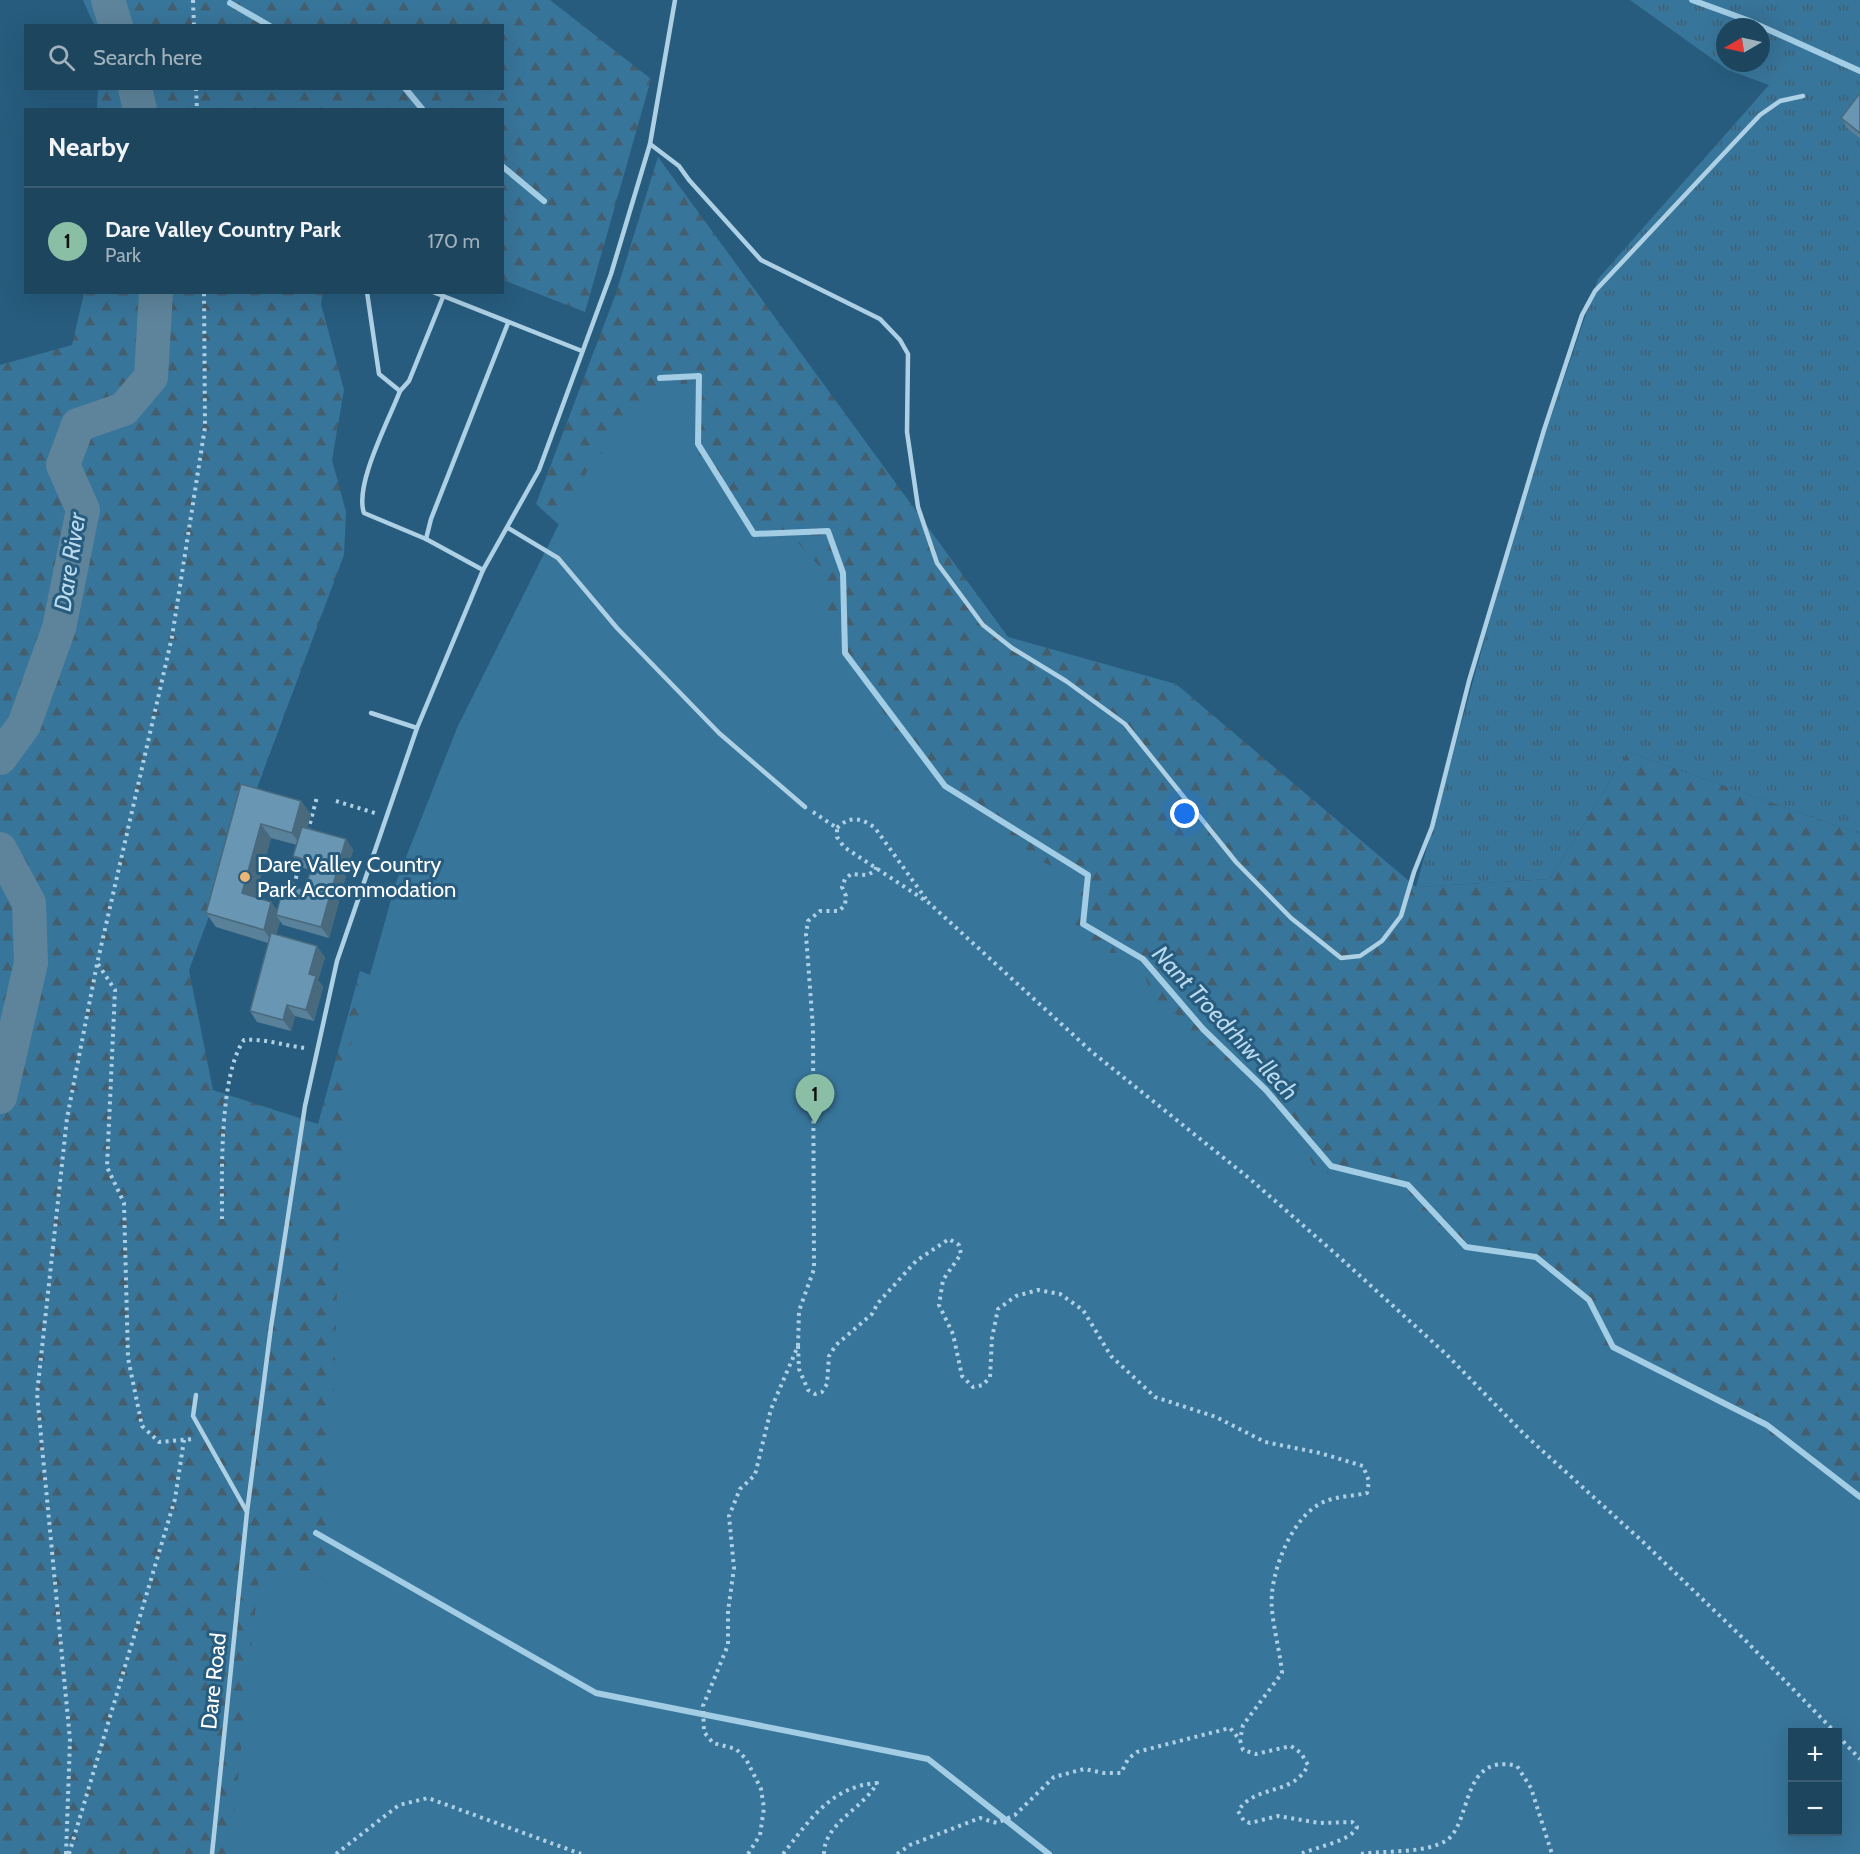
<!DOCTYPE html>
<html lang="en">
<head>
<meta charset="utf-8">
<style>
	body { margin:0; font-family:Cabin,sans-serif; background:#2a4f67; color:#f1f3f6 }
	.controls { position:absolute; right:18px; bottom:18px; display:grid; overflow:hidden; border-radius:0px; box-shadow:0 6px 24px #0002 }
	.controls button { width:54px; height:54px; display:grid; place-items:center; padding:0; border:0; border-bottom:2px solid #3b5d73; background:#1d455e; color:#f1f3f6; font:30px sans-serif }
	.compass { position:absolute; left:1716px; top:18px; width:54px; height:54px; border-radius:50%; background:#1d455e; box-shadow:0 6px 24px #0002; rotate:261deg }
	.you { position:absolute; left:1185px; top:814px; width:21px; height:21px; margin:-15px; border:4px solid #fff; border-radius:50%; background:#1a73e8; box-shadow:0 0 0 9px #1a73e833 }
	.badge { display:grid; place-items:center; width:39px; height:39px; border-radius:50%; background:#8abfa5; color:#111; font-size:20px; font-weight:700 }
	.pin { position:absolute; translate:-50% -50px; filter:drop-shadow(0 2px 3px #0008) }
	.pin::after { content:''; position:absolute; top:32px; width:21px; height:18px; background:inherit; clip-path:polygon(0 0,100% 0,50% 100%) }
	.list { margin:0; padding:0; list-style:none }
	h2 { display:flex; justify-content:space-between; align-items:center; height:78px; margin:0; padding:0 24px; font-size:26px }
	h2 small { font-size:20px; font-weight:400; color:#a0b1bc }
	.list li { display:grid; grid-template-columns:39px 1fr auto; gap:18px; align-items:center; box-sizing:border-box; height:108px; padding:0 24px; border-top:2px solid #3b5d73 }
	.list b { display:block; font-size:22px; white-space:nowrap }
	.list p { margin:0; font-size:20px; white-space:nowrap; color:#a0b1bc }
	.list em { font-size:20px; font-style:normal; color:#a0b1bc }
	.icon { flex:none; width:33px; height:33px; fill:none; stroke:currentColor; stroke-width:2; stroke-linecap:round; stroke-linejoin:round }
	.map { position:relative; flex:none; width:1860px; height:1854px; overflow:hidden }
	.search { position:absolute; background:#1d455e; box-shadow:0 6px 24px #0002; left:24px; top:24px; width:480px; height:66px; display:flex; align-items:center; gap:15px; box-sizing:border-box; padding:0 21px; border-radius:0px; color:#a0b1bc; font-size:22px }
	.panel { position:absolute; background:#1d455e; box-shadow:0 6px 24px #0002; left:24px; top:108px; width:480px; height:186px; border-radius:0px }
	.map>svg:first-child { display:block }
	.grass { fill:url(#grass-tufts); fill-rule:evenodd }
	.forest { fill:url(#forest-firs) }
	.park { fill:#38759a; fill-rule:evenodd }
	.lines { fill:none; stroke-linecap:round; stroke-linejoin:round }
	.stream { stroke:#a2cde5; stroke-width:6 }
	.river { stroke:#5e849b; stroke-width:34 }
	.path { stroke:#aed0e5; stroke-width:4; stroke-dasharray:3 4.5; stroke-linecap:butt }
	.lane { stroke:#aed0e5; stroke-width:4.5 }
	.wall { fill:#59819a; fill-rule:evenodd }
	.shaded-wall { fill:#49697d }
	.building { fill:#6896b3; stroke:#49697d; stroke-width:1.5 }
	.poi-dot { fill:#edb574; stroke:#275c7e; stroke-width:2 }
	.labels { text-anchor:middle; stroke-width:6; stroke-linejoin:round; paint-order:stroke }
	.poi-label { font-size:22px; fill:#fff; stroke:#275c7e; text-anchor:start }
	.street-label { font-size:22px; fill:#fff; stroke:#275c7e }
	.water-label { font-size:24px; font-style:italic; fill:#b9d9ed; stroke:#275c7e }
</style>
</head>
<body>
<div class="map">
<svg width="1860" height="1854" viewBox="0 0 1860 1854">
	<defs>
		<pattern id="grass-tufts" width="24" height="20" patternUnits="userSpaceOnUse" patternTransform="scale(1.5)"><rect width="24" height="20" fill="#38759a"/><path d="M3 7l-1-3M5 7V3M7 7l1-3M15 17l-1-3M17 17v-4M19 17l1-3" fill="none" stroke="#435e6f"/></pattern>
		<pattern id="forest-firs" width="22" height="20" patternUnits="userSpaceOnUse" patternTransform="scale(1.5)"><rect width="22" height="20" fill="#38759a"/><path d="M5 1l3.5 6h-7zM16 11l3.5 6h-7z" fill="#435e6f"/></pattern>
	</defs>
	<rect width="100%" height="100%" fill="#275c7e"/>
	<path class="grass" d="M 1630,0 L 1860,0 L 1860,834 L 1628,752 L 1550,879 L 1416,887 L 1526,490 L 1598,279 L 1769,85 L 1728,70 ZM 1725,27 L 1761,27 L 1761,63 L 1725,63 Z"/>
	<g class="forest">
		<path d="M 83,0 L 550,0 L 651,79 L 585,312 L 503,280 L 502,110 L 97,109 L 98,89 L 502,88 L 502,26 L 94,25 Z"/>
		<path d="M 658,157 L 1008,637 L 1176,684 L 1416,887 L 1550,879 L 1628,752 L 1860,834 L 1860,1522 L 1418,1303 L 536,504 L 615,296 Z"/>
		<path d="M 84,293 L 323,293 L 321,304 L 344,390 L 332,460 L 346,512 L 344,555 L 189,970 L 213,1090 L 318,1124 L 360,971 L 716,1109 L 516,1854 L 0,1854 L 0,365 L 72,345 Z"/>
	</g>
	<path class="park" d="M 691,383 L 697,384 C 715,414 683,428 692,453 L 705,457 L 756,537 L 794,538 L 827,575 L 828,622 L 849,663 L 871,687 L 902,749 L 917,760 L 944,789 L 961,800 L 981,808 L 1037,859 L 1070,875 L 1075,872 L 1080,874 L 1085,884 L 1074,913 L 1074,922 L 1080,932 L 1107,953 L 1121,953 L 1139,961 L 1155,1002 L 1179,1016 L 1191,1035 L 1217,1061 L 1237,1068 L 1258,1082 L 1267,1103 L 1293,1129 L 1315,1168 L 1338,1178 L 1354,1176 L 1397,1182 L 1408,1189 L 1423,1226 L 1442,1240 L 1469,1249 L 1544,1258 L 1554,1263 L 1560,1283 L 1586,1310 L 1604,1347 L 1691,1378 L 1773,1436 L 1800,1444 L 1822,1471 L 1860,1502 L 1860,1854 L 230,1854 L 259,1575 L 328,1578 L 344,1069 L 395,885 L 457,728 L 577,488 L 592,464 L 658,387 ZM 1792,1732 L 1838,1732 L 1838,1832 L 1792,1832 Z"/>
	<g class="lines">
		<g class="stream">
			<path d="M 1692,0 L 1747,20 L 1860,71"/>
			<path d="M 230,3 L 270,26"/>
			<path d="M 405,88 L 423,110"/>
			<path d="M 502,166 L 544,201"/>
			<path d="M 660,378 L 699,376 L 698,444 L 754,534 L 828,531 L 843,573 L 845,653 L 945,786 L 1088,875 L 1083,924 L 1143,959 L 1203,1029 L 1266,1090 L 1331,1166 L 1408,1185 L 1466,1247 L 1536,1257 L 1589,1300 L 1613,1347 L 1767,1425 L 1860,1497"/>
			<path d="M 316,1533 L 596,1693 L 928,1759 L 1049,1854"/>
		</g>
		<g class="river">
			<path d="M 108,0 L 116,26"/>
			<path d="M 135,88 L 140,110"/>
			<path d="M 0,758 L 24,725 L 59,628 L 83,510 L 63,465 L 78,425 L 124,409 L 151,377 L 156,292"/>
			<path d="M 0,849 L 29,903 L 31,963 L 0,1097"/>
		</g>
		<g class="path">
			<path d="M 193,0 L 194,26"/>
			<path d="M 196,88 L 197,110"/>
			<path d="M 336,801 L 378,814"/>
			<path d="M 813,812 L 837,828 L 837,837 L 844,847 L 929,903 L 1092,1052 L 1250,1179 L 1337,1255 L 1446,1354 L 1525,1435 L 1642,1541 L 1746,1641 L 1835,1732"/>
			<path d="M 837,828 C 850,815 862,818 875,828 L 926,899"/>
			<path d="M 308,831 L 317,797"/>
			<path d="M 294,886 L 300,862"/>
			<path d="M 98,964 L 115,990 L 107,1167 L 124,1203 L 128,1358 L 142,1426 L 159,1442 L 193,1439"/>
			<path d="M 222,1219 C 222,1175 219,1075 244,1040 C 265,1038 287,1047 308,1048"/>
			<path d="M 798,1346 L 799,1369 L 808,1390 L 815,1394 L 822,1392 L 827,1384 L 829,1356 L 836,1345 L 872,1314 L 878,1303 L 916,1261 L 949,1239 L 959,1245 L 961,1254 L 943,1280 L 939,1305 L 953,1334 L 962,1376 L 973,1387 L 983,1385 L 990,1377 L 992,1338 L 998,1309 L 1016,1296 L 1038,1290 L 1060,1294 L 1083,1310 L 1111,1356 L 1155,1397 L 1216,1417 L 1265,1442 L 1320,1453 L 1363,1466 L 1369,1481 L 1367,1493 C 1354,1496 1338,1496 1326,1501 C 1292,1513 1268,1576 1272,1610 C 1274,1631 1280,1652 1282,1673 L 1243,1725 L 1240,1740"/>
			<path d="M 1838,1736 L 1860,1759"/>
			<path d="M 66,1854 L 70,1740 L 37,1394 L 67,1118 L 97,964 L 172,637 L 205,427 L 204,292"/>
			<path d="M 69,1854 L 175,1499 L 184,1440"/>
			<path d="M 336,1854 L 399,1805 L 428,1798 L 581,1854"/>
			<path d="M 748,1854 L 760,1835 L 764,1808 L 761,1789 L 746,1759 L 736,1749 L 713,1743 L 704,1732 L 703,1706 L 728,1645 L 728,1611 L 734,1568 L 729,1516 L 740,1489 L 755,1475 L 771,1409 L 798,1346 L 799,1311 L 814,1269 L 813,1028 L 806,935 L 808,921 L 820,911 L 839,911 L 845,905 L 846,896 L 842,887 L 845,879 L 851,874 L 867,875 L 875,871 L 876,867"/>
			<path d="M 783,1854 C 809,1821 831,1786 877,1783 C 864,1808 824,1823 824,1854"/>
			<path d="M 897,1854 L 910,1845 L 980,1818 L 997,1823 L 1015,1815 L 1054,1777 L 1084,1769 L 1104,1773 L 1121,1773 L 1128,1759 L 1137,1752 L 1230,1728 L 1240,1740 L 1243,1750 L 1256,1754 L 1291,1746 L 1301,1753 L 1308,1765 C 1294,1796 1255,1784 1238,1811 L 1244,1821 L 1250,1823 L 1278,1816 L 1319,1823 L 1352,1822 L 1357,1827 C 1352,1841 1315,1847 1301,1854"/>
			<path d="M 1361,1854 C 1387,1850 1425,1854 1447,1840 C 1472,1822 1461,1752 1517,1766 L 1531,1788 L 1552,1854"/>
		</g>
		<g class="lane">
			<path d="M 650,144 L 679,166 L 689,180 L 761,260 L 880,319 L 900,340 L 908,354 L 907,432 L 918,507 L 937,563 L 983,625 L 1012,648 L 1066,681 L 1125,724 L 1236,862 L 1291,918 L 1341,958 L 1360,956 L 1382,941 L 1401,916 L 1414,872 L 1432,827 L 1469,681 L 1544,430 L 1582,315 L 1595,291 L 1760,115 L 1780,101 L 1803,96"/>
			<path d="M 367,292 L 379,374 L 400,391"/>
			<path d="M 433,292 L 582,351"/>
			<path d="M 443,297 L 409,381 L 400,391 C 389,420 354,485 364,513 L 426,539 L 483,570"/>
			<path d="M 508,528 L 558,558 L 617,628 L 719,733 L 805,807"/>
			<path d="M 426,539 L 431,519 L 508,323"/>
			<path d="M 371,713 L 417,728"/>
			<path d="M 196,1395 L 193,1416 L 247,1512"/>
			<path d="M 212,1854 L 247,1512 L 271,1327 L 305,1106 L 337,961 L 417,728 L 483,570 L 539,470 L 611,274 L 650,144 L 675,0"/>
		</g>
	</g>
	<g class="wall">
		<path d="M 1860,93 L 1860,138 L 1848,129 L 1841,118 Z"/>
		<path d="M 241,784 L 301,801 L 311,815 L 307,828 L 346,839 L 353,850 L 329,938 L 283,925 L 280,921 L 276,935 L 325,957 L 318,980 L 323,987 L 314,1021 L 295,1016 L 291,1031 L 257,1022 L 250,1011 L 268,943 L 216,927 L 206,913 ZM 271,838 L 297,845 L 293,856 L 301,867 L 310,870 L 305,890 L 277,911 L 271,902 L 255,897 Z"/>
	</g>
	<g class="shaded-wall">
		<path d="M 301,801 L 311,815 L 302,847 L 292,833 Z"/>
		<path d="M 261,824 L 271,838 L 252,907 L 242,893 Z"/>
		<path d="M 346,839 L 353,850 L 329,938 L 321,927 Z"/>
		<path d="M 271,902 L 280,916 L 276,915 L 280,921 L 274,945 L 264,930 Z"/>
		<path d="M 317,946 L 325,957 L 318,980 L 323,987 L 314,1021 L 306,1010 L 309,974 Z"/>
		<path d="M 287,1005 L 295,1016 L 291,1031 L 283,1020 Z"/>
	</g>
	<g class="building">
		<path d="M 1860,93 L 1860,133 L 1841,118 Z"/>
		<path d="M 241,784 L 301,801 L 292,833 L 261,824 L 242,893 L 271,902 L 264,930 L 206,913 Z"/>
		<path d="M 302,827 L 346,839 L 321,927 L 276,915 L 284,884 L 305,890 L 313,862 L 293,856 Z"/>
		<path d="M 271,933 L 317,946 L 309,974 L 316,976 L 306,1010 L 287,1005 L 283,1020 L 250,1011 Z"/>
	</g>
	<circle class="poi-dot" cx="245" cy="877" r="6"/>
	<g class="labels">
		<g class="poi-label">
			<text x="257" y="872">Dare Valley Country<tspan x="257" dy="25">Park Accommodation</tspan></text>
		</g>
		<g class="street-label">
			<text transform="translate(213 1681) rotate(-84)" y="8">Dare Road</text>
		</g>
		<g class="water-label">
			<text transform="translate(70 562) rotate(-81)" y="8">Dare River</text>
			<text transform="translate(1225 1023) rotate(47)" y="8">Nant Troedrhiw-llech</text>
		</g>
	</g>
</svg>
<div class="controls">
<button>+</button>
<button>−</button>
</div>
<svg class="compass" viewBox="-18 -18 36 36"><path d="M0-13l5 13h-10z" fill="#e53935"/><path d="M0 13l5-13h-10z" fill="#a0b1bc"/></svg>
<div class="you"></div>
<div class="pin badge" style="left:815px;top:1124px">1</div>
<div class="search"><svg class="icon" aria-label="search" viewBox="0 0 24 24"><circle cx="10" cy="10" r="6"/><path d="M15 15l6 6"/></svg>Search here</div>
<section class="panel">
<h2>Nearby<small></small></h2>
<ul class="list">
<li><span class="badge">1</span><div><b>Dare Valley Country Park</b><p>Park</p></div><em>170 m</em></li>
</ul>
</section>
</div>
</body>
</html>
